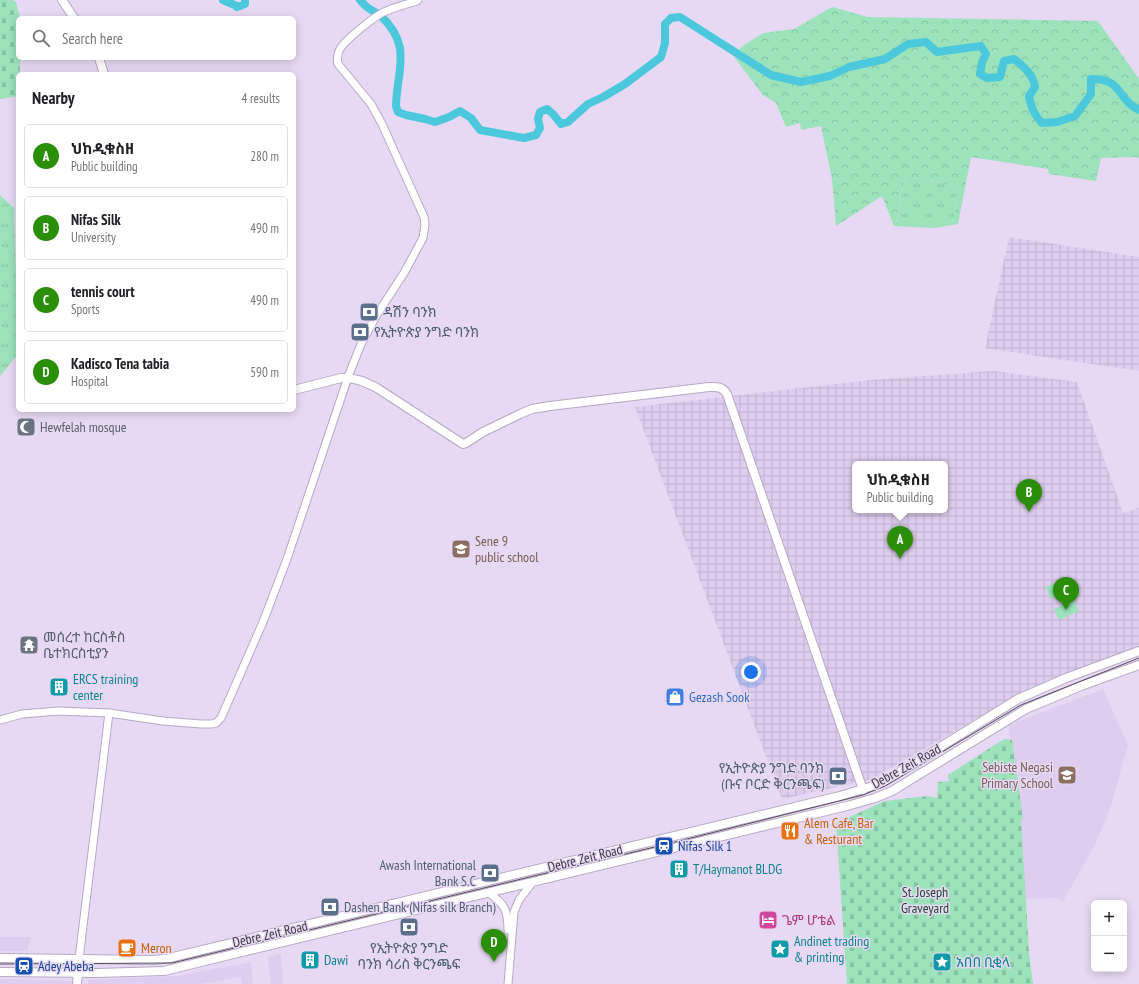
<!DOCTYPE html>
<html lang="en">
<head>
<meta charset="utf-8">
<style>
	body { margin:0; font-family:"PT Sans Narrow","Noto Sans Ethiopic",sans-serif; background:#f2f2f2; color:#202124 }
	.controls { position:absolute; right:12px; bottom:12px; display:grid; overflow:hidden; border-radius:6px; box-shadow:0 2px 10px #0003 }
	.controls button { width:36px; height:36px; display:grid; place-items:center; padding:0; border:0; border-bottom:1px solid #e0e0e0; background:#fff; color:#202124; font:20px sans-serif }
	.you { position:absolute; left:751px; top:672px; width:14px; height:14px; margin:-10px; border:3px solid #fff; border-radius:50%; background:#1a73e8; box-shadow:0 0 0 6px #1a73e833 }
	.badge { display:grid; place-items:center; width:26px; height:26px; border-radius:50%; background:#2a8e08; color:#fff; font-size:13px; font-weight:700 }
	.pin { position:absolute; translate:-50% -33px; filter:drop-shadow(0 1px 2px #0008) }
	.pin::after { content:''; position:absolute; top:21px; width:14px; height:12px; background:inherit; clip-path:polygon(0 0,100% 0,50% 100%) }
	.popup { position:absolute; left:852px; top:461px; width:96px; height:52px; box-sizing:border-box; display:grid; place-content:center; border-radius:6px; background:#fff; filter:drop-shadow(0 1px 3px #0005); font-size:13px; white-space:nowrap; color:#757577 }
	.popup b { font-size:15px; color:#202124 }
	.popup::after { content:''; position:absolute; left:50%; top:100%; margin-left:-8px; border:8px solid transparent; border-top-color:#fff }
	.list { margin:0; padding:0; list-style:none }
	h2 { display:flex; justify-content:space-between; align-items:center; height:52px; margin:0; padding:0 16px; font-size:17px }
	h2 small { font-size:13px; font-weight:400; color:#757577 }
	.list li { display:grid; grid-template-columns:26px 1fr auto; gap:12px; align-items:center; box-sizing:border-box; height:64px; margin:0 8px 8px; padding:0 8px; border:1px solid #e0e0e0; border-radius:6px }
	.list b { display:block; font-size:15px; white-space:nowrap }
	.list p { margin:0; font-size:13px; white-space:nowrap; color:#757577 }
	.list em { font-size:13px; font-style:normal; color:#757577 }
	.icon { flex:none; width:22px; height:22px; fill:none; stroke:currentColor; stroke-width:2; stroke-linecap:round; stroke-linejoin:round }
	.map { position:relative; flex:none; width:1139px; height:984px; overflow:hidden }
	.search { position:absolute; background:#fff; box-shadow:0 2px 10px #0003; left:16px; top:16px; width:280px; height:44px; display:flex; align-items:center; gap:10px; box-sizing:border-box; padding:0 14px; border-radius:6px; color:#757577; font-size:15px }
	.panel { position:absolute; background:#fff; box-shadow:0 2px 10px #0003; left:16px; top:72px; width:280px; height:340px; border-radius:6px }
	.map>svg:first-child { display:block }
	.built { fill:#dfcdef }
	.industrial { fill:url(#industrial-grid); fill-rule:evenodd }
	.grass { fill:url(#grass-tufts) }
	.forest { fill:url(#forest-crowns); fill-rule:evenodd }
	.cemetery { fill:url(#cemetery-stones) }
	.pitch { fill:#9ce2bb }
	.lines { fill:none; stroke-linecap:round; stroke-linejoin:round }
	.river { stroke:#4bc8db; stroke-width:8 }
	.minor-casing { stroke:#b7a9c3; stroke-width:9 }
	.major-casing { stroke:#b7a9c3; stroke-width:10 }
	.minor { stroke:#fff; stroke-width:7 }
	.major { stroke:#fff; stroke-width:8 }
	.tram { stroke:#524b58; stroke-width:1 }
	.labels { text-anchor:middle; stroke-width:3; stroke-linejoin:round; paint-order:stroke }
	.service-label { font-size:14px; fill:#4e5e75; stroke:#e7d9f3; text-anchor:start }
	.worship-label { font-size:14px; fill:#5b616d; stroke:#e7d9f3; text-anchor:start }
	.education-label { font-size:14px; fill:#785e54; stroke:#e7d9f3; text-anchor:start }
	.culture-label { font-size:14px; fill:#0d838f; stroke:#e7d9f3; text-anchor:start }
	.shop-label { font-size:14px; fill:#366cbe; stroke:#e7d9f3; text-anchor:start }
	.street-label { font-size:14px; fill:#3f3944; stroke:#e7d9f3 }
	.food-label { font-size:14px; fill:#c56008; stroke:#e7d9f3; text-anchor:start }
	.transit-label { font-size:14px; fill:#164399; stroke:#e7d9f3; text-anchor:start }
	.park-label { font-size:14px; fill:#1f4632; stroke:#e7d9f3 }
	.hotel-label { font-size:14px; fill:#b23c85; stroke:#e7d9f3; text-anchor:start }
</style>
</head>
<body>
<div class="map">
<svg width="1139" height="984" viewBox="0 0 1139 984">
	<defs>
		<pattern id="industrial-grid" width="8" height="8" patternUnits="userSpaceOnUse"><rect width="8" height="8" fill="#dfcdef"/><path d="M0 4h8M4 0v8" fill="none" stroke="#c0b1ce"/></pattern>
		<pattern id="grass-tufts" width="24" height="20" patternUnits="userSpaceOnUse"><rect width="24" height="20" fill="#9ce2bb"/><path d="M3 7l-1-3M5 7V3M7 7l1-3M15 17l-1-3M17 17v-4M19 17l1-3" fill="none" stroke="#87c3a2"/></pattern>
		<pattern id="forest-crowns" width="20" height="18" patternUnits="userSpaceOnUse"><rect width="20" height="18" fill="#9ce2bb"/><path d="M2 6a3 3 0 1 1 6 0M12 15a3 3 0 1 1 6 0" fill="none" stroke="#87c3a2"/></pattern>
		<pattern id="cemetery-stones" width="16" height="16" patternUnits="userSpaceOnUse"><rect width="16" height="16" fill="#9ce2bb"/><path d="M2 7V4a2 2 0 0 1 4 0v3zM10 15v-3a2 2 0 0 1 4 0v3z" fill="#87c3a2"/></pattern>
	</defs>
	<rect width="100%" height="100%" fill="#e7d9f3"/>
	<g class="built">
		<path d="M 1103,689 L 1128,745 L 1111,806 L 1095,845 L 1063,901 L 1056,898 L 1026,899 L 1009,725 Z"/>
		<path d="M 0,937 L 31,937 L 27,951 L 0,951 Z"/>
		<path d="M 281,954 L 283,984 L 271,984 L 268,957 Z"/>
		<path d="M 251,962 L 253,984 L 242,984 L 241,977 L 201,984 L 88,984 L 88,980 L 178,976 Z"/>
		<path d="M 0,979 L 72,981 L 72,984 L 0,984 Z"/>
	</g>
	<g class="industrial">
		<path d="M 1009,237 L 1139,257 L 1139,371 L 985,348 Z"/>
		<path d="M 993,371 L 1077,382 L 1123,513 L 1139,508 L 1139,646 L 1117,654 L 1018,695 L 872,779 L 782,799 L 635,407 L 871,380 ZM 855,464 L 945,464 L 945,510 L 855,510 Z"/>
	</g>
	<g class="grass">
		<path d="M 905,177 L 959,186 L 953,223 L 896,224 Z"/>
		<path d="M 0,195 L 14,208 L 16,279 L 18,293 L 18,354 L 0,376 Z"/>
	</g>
	<path class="forest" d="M 832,7 L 868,17 L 1098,21 L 1139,79 L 1139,158 L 1136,157 L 1101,158 L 1096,181 L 1049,174 L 1048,169 L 971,157 L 958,224 L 934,228 L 894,226 L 882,196 L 836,226 L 832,179 L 821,126 L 801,130 L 800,123 L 786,127 L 776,103 L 763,95 L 734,57 L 741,47 L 763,33 L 794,29 ZM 905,177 L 959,186 L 953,223 L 896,223 Z"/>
	<g class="cemetery">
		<path d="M 0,0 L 13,0 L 16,2 L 20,18 L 18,18 L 18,58 L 20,58 L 20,74 L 18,74 L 18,96 L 0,99 Z"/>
		<path d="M 1004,739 L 1012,740 L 1023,819 L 958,823 L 1021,819 L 1029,952 L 1033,984 L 847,984 L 836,823 L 885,801 L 927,796 L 937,798 L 938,782 L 949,781 L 948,775 Z"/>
	</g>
	<g class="pitch">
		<path d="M 1066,579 L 1071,590 L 1050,599 L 1046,587 Z"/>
		<path d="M 1074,600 L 1079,611 L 1059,620 L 1054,609 Z"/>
	</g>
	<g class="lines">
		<g class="river">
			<path d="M 223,0 L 237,6 L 237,7 L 245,4 L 245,0"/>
			<path d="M 360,0 C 362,2 364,5 367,7 C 370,10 376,12 380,15 C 413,46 397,68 396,106 L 398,112 L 406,115 L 425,119 L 435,122 L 449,117 L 460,111 L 471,118 L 480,130 L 524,138 L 536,135 L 540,128 L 538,119 L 540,112 L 547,109 L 553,114 L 561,124 L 568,122 L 588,104 L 603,97 L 625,84 L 661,57 L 665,43 L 665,24 L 671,18 L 680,17 L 771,75 L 801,82 L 830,76 L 849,67 L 885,59 L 908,44 L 926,42 L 937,52 L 981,46 L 986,54 L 982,62 L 980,74 L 987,78 L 1000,77 L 1004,61 L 1014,59 C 1024,67 1033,74 1035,87 L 1029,96 C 1031,108 1034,114 1042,123 L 1057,122 L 1075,116 L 1091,94 L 1091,79 C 1123,78 1116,99 1139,110"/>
		</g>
		<defs>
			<g id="minor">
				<path d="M 0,720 L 22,714 L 58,711 L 109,713 L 163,721 L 201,724 L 212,724 L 216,723 L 221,718 L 263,622 L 287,559 L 348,377 L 361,344 L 376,316 L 404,273 L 423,238 L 425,225 L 424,217 L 382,124 L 371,104 L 338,64 C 337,59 337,54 340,49 C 345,40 375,16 384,12 C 395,7 406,4 417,1 L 418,0"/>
				<path d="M 489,893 C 505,904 508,911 508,930"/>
				<path d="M 79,959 L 109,713"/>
				<path d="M 508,984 L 514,912 L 519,900 L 532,883"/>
			</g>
			<g id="major">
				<path d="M 62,0 L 74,18"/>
				<path d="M 99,58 L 104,74"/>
				<path d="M 294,390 L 341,378 C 355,377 365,382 377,388 L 463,444 L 466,443 L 483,432 L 520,414 L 532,409 L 550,406 L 709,387 C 717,387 722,386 727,394 L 863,790"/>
				<path d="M 0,958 L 155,960 L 169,958 L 840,796 L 876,785 L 887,780 L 1018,699 L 1066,678 L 1139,651"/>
				<path d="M 0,972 L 98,973 L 164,971 L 172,969 L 847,806 L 875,798 L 892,791 L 1026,709 L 1081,686 L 1139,665"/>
				<path d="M 77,984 L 79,959"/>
			</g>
		</defs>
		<use href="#minor" class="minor-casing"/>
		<use href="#major" class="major-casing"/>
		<use href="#minor" class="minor"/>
		<use href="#major" class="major"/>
		<path class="tram" d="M 0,964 L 172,963 L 663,845 L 863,795 L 885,786 L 1021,705 L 1139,658"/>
	</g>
	<defs>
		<symbol id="bank-square" viewBox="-11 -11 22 22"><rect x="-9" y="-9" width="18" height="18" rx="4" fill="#5c6f8a" stroke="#e7d9f3"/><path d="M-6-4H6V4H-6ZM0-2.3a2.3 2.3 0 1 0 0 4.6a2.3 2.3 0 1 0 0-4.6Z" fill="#fff"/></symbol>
		<symbol id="mosque-square" viewBox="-11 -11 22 22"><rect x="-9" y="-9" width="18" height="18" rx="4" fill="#6b7280" stroke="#e7d9f3"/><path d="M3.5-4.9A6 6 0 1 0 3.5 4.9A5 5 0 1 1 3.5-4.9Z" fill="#fff"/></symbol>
		<symbol id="school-square" viewBox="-11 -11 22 22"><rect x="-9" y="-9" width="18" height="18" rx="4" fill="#8d6e63" stroke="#e7d9f3"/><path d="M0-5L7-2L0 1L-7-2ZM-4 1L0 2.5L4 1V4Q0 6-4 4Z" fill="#fff"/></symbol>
		<symbol id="temple-square" viewBox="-11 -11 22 22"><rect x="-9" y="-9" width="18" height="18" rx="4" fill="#6b7280" stroke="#e7d9f3"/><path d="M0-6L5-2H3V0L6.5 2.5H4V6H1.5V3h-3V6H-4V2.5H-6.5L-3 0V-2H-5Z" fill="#fff"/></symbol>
		<symbol id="building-square" viewBox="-11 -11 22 22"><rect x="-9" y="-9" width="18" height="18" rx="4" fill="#0f9aa8" stroke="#e7d9f3"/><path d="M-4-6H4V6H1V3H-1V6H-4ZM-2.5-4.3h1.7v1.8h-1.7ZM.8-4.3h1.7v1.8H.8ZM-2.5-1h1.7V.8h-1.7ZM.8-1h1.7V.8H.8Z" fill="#fff"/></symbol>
		<symbol id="shop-square" viewBox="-11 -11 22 22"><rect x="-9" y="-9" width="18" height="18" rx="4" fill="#3f7fe0" stroke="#e7d9f3"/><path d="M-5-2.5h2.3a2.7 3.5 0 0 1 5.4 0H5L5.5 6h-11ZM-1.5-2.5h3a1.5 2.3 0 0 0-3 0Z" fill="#fff"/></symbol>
		<symbol id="restaurant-square" viewBox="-11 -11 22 22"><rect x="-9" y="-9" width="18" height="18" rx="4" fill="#e8710a" stroke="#e7d9f3"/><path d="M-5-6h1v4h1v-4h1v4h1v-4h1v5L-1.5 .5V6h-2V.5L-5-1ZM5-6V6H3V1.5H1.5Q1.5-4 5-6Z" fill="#fff"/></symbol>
		<symbol id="station-square" viewBox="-11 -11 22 22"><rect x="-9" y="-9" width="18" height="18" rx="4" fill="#1a4fb4" stroke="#e7d9f3"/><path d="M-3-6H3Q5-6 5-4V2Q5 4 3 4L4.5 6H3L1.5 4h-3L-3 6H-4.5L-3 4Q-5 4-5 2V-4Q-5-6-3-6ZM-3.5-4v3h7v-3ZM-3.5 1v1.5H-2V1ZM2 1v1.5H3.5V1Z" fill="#fff"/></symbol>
		<symbol id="hotel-square" viewBox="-11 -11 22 22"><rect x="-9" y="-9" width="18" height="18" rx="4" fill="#d1479c" stroke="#e7d9f3"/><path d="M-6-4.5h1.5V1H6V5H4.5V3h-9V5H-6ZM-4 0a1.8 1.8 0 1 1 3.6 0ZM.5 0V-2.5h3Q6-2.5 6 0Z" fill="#fff"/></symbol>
		<symbol id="cafe-square" viewBox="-11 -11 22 22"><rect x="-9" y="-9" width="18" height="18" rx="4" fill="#e8710a" stroke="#e7d9f3"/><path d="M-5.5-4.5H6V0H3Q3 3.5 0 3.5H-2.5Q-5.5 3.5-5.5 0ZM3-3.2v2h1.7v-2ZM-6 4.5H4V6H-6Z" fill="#fff"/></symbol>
		<symbol id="sight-square" viewBox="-11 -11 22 22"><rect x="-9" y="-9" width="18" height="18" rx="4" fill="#0f9aa8" stroke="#e7d9f3"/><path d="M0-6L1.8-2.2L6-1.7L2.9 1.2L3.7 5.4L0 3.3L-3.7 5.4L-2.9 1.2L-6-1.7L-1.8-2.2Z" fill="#fff"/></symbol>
	</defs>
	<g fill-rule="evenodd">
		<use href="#bank-square" x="358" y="301" width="22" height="22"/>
		<use href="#bank-square" x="349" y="321" width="22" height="22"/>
		<use href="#mosque-square" x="15" y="416" width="22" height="22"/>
		<use href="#school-square" x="450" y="538" width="22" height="22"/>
		<use href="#temple-square" x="18" y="634" width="22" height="22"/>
		<use href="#building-square" x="48" y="676" width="22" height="22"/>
		<use href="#shop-square" x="664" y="686" width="22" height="22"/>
		<use href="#school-square" x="1056" y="764" width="22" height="22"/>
		<use href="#bank-square" x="827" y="765" width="22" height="22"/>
		<use href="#restaurant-square" x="779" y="820" width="22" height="22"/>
		<use href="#station-square" x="653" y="835" width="22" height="22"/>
		<use href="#building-square" x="668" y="858" width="22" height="22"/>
		<use href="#bank-square" x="479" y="862" width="22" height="22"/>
		<use href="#bank-square" x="319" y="896" width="22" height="22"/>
		<use href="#hotel-square" x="757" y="909" width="22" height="22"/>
		<use href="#bank-square" x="398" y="916" width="22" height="22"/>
		<use href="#cafe-square" x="116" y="937" width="22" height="22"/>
		<use href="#sight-square" x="769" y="938" width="22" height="22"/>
		<use href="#building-square" x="299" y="949" width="22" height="22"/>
		<use href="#sight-square" x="931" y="951" width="22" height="22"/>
		<use href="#station-square" x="13" y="955" width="22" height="22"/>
	</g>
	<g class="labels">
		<g class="service-label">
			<text x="383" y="317">ዳሽን ባንክ</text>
			<text x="374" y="337">የኢትዮጵያ ንግድ ባንክ</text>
			<text x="824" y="773" text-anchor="end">የኢትዮጵያ ንግድ ባንክ<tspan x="824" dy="16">(ቡና ቦርድ ቅርንጫፍ)</tspan></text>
			<text x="476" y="870" text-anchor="end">Awash International<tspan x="476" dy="16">Bank S.C</tspan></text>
			<text x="344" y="912">Dashen Bank (Nifas silk Branch)</text>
			<text x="409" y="953" text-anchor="middle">የኢትዮጵያ ንግድ<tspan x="409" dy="16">ባንክ ሳሪስ ቅርንጫፍ</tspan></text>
		</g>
		<g class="worship-label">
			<text x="40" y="432">Hewfelah mosque</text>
			<text x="43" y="642">መሰረተ ከርስቶስ<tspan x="43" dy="16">ቤተክርስቲያን</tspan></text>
		</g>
		<g class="education-label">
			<text x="475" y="546">Sene 9<tspan x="475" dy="16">public school</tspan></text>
			<text x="1053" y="772" text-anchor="end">Sebiste Negasi<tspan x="1053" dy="16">Primary School</tspan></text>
		</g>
		<g class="culture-label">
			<text x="73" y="684">ERCS training<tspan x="73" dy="16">center</tspan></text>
			<text x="693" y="874">T/Haymanot BLDG</text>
			<text x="794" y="946">Andinet trading<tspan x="794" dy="16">&amp; printing</tspan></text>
			<text x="324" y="965">Dawi</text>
			<text x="956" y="967">አበበ ቢቂላ</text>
		</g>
		<g class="shop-label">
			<text x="689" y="702">Gezash Sook</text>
		</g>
		<g class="street-label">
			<text transform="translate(906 766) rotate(-29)" y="5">Debre Zeit Road</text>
			<text transform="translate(585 858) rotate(-14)" y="5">Debre Zeit Road</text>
			<text transform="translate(270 934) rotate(-13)" y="5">Debre Zeit Road</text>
		</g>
		<g class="food-label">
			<text x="804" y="828">Alem Cafe, Bar<tspan x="804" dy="16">&amp; Resturant</tspan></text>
			<text x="141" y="953">Meron</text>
		</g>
		<g class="transit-label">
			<text x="678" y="851">Nifas Silk 1</text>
			<text x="38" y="971">Adey Abeba</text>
		</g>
		<g class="park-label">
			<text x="925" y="897">St. Joseph<tspan x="925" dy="16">Graveyard</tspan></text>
		</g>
		<g class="hotel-label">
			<text x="782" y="925">ጌም ሆቴል</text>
		</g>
	</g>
</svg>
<div class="controls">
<button>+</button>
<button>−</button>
</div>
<div class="you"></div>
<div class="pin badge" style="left:900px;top:559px">A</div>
<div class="popup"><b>ህከዲቁስዘ</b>Public building</div>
<div class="pin badge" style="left:1029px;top:512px">B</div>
<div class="pin badge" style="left:1066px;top:610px">C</div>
<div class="pin badge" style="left:494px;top:962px">D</div>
<div class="search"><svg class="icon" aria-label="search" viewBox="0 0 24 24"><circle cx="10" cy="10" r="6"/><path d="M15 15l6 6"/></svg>Search here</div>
<section class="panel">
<h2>Nearby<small>4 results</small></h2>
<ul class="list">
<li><span class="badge">A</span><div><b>ህከዲቁስዘ</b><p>Public building</p></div><em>280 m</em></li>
<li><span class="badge">B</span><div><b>Nifas Silk</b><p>University</p></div><em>490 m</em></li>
<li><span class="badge">C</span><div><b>tennis court</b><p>Sports</p></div><em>490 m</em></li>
<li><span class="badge">D</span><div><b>Kadisco Tena tabia</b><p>Hospital</p></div><em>590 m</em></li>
</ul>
</section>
</div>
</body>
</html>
